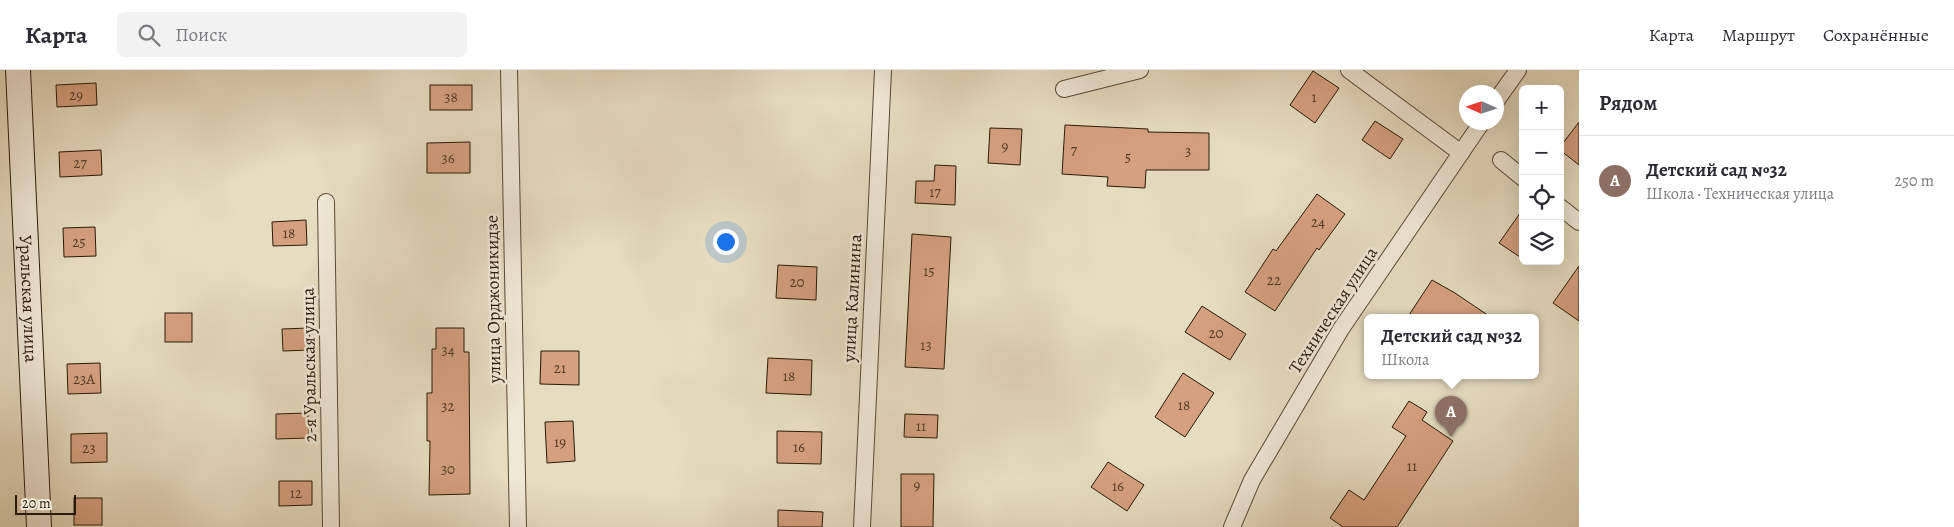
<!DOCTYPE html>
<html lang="ru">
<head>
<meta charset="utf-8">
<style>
	body { margin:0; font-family:Alegreya,serif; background:#f2f2f3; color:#2b2b33 }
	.controls { position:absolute; right:15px; top:15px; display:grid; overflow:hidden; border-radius:8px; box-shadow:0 5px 20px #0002 }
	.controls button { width:45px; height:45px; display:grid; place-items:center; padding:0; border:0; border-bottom:1px solid #e1e1e2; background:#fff; color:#2b2b33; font:25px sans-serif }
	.compass { position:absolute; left:1459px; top:15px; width:45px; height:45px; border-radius:50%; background:#fff; box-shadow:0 5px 20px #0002; rotate:273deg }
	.scale { position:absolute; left:15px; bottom:12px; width:61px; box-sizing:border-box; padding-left:5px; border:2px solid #291a09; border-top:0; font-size:14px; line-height:18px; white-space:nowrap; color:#291a09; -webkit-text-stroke:4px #efe8d6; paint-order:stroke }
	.you { position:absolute; left:725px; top:171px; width:18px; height:18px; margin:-12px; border:4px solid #fff; border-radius:50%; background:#1a73e8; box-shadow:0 0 0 8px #1a73e833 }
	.badge { display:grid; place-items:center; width:32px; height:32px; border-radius:50%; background:#b45309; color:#fff; font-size:16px; font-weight:700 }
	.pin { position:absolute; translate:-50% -41px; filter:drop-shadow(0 1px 2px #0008) }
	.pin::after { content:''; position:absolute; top:26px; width:18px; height:15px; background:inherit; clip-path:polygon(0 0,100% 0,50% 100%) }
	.popup { position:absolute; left:1364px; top:244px; width:175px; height:65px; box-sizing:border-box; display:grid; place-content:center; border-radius:8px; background:#fff; filter:drop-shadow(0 1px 4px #0005); font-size:16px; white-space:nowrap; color:#7c7c81 }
	.popup b { font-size:19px; color:#2b2b33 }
	.popup::after { content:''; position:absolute; left:50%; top:100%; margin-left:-10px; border:10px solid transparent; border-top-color:#fff }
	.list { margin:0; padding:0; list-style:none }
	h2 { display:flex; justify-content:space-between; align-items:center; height:65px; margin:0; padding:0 20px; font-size:21px }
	h2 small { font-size:16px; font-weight:400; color:#7c7c81 }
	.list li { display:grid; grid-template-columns:32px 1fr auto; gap:15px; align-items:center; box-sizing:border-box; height:90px; padding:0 20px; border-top:1px solid #e1e1e2 }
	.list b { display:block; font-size:19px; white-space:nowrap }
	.list p { margin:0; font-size:16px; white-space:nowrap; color:#7c7c81 }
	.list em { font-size:16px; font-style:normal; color:#7c7c81 }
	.icon { flex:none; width:28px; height:28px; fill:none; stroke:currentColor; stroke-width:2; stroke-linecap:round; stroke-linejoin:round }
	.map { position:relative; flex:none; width:1579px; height:457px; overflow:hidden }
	header { display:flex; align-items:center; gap:30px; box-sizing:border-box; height:70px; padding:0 25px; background:#fff; border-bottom:1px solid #e1e1e2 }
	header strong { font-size:24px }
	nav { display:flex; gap:28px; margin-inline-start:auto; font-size:18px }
	.search { width:350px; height:45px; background:#f2f2f3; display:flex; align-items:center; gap:12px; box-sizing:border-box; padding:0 18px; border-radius:8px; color:#7c7c81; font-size:19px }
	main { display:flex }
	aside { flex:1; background:#fff }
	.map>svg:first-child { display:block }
	.building { fill:#d5a080; stroke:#291a09 }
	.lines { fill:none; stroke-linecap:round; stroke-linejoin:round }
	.street-casing { stroke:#584a37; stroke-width:18 }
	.secondary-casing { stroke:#291a09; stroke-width:26 }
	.street { stroke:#efe8d6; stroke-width:16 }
	.secondary { stroke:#efe8d6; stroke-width:24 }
	.labels { text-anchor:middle; stroke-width:5; stroke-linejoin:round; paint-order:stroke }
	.number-label { font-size:15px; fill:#543c27 }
	.street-label { font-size:18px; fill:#291a09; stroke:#efe8d6 }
</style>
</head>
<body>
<header>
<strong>Карта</strong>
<div class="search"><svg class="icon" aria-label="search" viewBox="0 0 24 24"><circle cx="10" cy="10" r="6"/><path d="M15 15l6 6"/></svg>Поиск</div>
<nav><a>Карта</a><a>Маршрут</a><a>Сохранённые</a></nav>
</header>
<main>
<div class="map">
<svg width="1579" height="457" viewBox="0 0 1579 457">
	<rect width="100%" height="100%" fill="#e6dcc0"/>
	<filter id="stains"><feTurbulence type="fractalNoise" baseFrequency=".004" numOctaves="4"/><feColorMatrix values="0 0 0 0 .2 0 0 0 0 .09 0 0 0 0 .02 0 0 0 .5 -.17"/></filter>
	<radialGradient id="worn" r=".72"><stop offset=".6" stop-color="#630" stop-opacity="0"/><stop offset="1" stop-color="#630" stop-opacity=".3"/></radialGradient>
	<g class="building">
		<path d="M 1313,1 L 1339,18 L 1315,53 L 1290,35 Z"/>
		<path d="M 96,13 L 97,35 L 57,37 L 56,15 Z"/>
		<rect x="430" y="15" width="42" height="25"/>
		<path d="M 1375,51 L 1403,69 L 1390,89 L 1362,70 Z"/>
		<path d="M 1579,52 L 1579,95 L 1560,80 L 1560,77 Z"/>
		<path d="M 1065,55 L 1148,59 L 1148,62 L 1209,63 L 1209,100 L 1146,100 L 1145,118 L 1107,116 L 1108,107 L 1062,104 Z"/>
		<path d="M 990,58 L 1022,59 L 1020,95 L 988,93 Z"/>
		<path d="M 470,72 L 470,103 L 427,103 L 427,73 Z"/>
		<path d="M 101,80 L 102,105 L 60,107 L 59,82 Z"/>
		<path d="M 935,95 L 956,96 L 955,135 L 915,133 L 916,111 L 934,111 Z"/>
		<path d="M 1317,124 L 1345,144 L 1319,180 L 1317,178 L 1275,241 L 1245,222 L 1273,179 L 1276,181 Z"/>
		<path d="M 1523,139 L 1523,189 L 1499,173 Z"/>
		<path d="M 306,150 L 307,175 L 273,176 L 272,152 Z"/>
		<path d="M 95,157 L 96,186 L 64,187 L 63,158 Z"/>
		<path d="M 912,164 L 951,167 L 944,299 L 905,297 Z"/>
		<path d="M 778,195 L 817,197 L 816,230 L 776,228 Z"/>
		<path d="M 1579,196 L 1579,251 L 1553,233 Z"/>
		<path d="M 1432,210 L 1455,223 L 1492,248 L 1407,248 Z"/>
		<path d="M 1202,236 L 1246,264 L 1230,290 L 1185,262 Z"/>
		<rect x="165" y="243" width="27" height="29"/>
		<path d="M 309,258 L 310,280 L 283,281 L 282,259 Z"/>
		<path d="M 436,258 L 464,258 L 464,282 L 469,282 L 470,424 L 429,425 L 430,371 L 427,371 L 427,323 L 432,323 L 432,279 L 436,279 Z"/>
		<path d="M 541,281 L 579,281 L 579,315 L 540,314 Z"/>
		<path d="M 768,288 L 812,290 L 811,325 L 766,323 Z"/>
		<path d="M 100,293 L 101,323 L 68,324 L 67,294 Z"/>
		<path d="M 1183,303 L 1214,323 L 1185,367 L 1155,347 Z"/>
		<path d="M 1409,331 L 1427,342 L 1422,350 L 1453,371 L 1397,457 L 1343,457 L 1330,448 L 1349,420 L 1364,430 L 1406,366 L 1392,357 Z"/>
		<path d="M 308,343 L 309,368 L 276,369 L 276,344 Z"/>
		<path d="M 905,344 L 938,345 L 937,368 L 904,367 Z"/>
		<path d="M 573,351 L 575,391 L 547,393 L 545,352 Z"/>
		<path d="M 777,361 L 822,362 L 821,394 L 777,393 Z"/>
		<path d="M 107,363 L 107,392 L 71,393 L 71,364 Z"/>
		<path d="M 1108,392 L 1144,415 L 1127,441 L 1091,417 Z"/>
		<path d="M 901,404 L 934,404 L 933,457 L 901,457 Z"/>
		<path d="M 279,411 L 312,411 L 312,435 L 279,436 Z"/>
		<rect x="74" y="428" width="28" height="27"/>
		<path d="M 778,440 L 823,442 L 822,457 L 778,457 Z"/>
	</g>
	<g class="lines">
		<defs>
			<g id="street">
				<path d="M 509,0 L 518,457"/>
				<path d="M 1349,0 L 1461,83"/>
				<path d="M 1064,19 L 1140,0"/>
				<path d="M 1496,31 L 1518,0"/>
				<path d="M 1501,90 L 1523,108"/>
				<path d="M 326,132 L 331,457"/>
				<path d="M 1560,137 L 1579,152"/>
				<path d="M 862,457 L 883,0"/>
				<path d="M 1232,457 L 1252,410 L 1341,259 L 1482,52"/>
			</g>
			<g id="secondary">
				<path id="s1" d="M 18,0 L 39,457"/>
			</g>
		</defs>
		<use href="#street" class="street-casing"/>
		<use href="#secondary" class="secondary-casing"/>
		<use href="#street" class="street"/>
		<use href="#secondary" class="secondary"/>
	</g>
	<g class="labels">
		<g class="number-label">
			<text x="76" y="30">29</text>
			<text x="451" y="32">38</text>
			<text x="1314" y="32">1</text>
			<text x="1005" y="81">9</text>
			<text x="1074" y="85">7</text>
			<text x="1188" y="86">3</text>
			<text x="1128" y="92">5</text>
			<text x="448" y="93">36</text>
			<text x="80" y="98">27</text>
			<text x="935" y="127">17</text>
			<text x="1318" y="157">24</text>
			<text x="289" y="168">18</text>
			<text x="79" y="177">25</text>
			<text x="929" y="206">15</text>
			<text x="1274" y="215">22</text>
			<text x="797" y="217">20</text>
			<text x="1216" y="268">20</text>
			<text x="926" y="280">13</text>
			<text x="448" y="285">34</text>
			<text x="560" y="303">21</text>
			<text x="789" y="311">18</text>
			<text x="84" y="314">23А</text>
			<text x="1184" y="340">18</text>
			<text x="448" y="341">32</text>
			<text x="921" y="361">11</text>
			<text x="560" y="377">19</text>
			<text x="799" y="382">16</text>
			<text x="89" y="383">23</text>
			<text x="1412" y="401">11</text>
			<text x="448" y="404">30</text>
			<text x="917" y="420">9</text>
			<text x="1118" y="421">16</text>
			<text x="296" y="428">12</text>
		</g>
		<g class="street-label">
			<text dy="6" stroke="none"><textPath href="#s1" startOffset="229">Уральская улица</textPath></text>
			<text transform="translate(852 228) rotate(-87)" y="6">улица Калинина</text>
			<text transform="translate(493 229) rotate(-91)" y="6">улица Орджоникидзе</text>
			<text transform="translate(1333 240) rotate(-57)" y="6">Техническая улица</text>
			<text transform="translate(309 295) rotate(-91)" y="6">2-я Уральская улица</text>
		</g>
	</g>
	<rect width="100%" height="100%" filter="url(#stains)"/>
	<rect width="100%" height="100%" fill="url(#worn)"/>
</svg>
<div class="controls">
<button>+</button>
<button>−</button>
<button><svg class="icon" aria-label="locate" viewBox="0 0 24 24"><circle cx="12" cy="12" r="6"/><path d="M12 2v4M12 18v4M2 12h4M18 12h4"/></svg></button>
<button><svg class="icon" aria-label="layers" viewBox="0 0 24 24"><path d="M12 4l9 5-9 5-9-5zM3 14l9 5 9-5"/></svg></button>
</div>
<svg class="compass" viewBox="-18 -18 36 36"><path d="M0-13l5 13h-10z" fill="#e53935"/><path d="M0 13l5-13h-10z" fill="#7c7c81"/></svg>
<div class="scale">20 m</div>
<div class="you"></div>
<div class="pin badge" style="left:1451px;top:367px;background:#8d6e63">A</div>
<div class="popup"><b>Детский сад №32</b>Школа</div>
</div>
<aside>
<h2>Рядом<small></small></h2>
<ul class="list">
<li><span class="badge" style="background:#8d6e63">A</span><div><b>Детский сад №32</b><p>Школа · Техническая улица</p></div><em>250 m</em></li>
</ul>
</aside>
</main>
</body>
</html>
